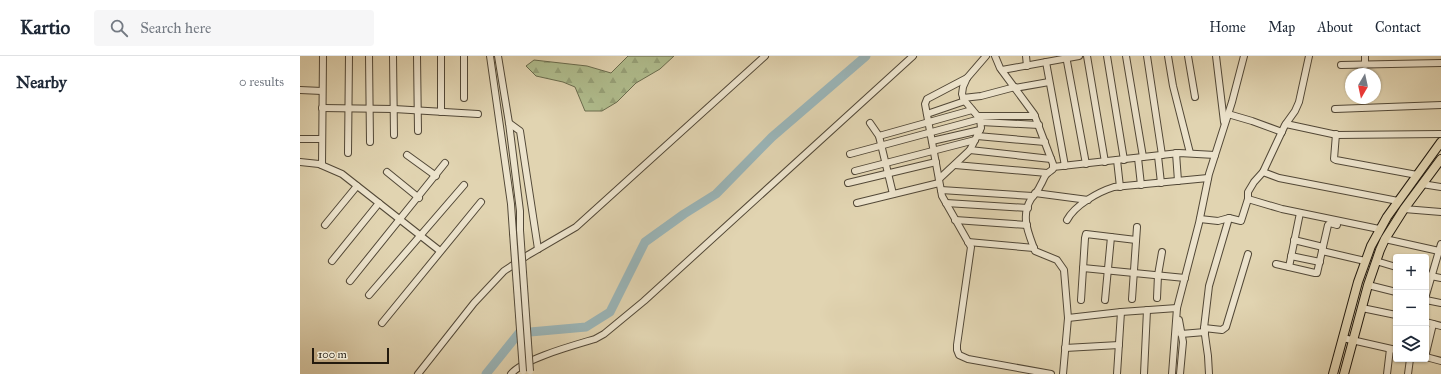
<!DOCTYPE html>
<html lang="en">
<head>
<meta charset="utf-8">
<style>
	body { margin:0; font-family:"IM FELL Great Primer",serif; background:#f6f6f7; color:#1f2937 }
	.controls { position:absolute; right:12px; bottom:12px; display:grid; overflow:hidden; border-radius:4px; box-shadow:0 1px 3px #0004 }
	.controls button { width:36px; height:36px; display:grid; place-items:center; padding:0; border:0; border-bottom:1px solid #e0e1e3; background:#fff; color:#1f2937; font:20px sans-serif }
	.compass { position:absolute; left:1045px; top:12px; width:36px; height:36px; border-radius:50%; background:#fff; box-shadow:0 1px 3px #0004; rotate:189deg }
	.scale { position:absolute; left:12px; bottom:10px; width:77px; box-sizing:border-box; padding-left:4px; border:2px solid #231a0e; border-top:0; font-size:11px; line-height:14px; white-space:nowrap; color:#231a0e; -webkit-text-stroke:3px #ece3cc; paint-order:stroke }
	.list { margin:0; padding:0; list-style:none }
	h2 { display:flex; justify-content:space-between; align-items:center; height:52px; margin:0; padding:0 16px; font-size:17px }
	h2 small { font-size:13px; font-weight:400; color:#747a83 }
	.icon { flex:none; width:22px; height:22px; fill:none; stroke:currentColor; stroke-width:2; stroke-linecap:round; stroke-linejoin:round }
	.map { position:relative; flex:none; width:1141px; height:318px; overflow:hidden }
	header { display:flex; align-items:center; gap:24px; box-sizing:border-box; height:56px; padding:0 20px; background:#fff; border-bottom:1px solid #e0e1e3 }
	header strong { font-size:19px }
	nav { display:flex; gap:22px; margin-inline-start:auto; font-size:14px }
	.search { width:280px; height:36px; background:#f6f6f7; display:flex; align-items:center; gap:10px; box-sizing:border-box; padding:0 14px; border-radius:4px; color:#747a83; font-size:15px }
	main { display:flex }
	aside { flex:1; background:#fff }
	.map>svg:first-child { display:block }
	.forest { fill:url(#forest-firs); stroke:#6a6c4e }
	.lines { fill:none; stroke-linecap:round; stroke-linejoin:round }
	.river { stroke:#9ab5b8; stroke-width:9 }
	.minor-casing { stroke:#524837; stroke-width:8 }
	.major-casing { stroke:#231a0e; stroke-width:10 }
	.minor { stroke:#ece3cc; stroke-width:6 }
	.major { stroke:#e1d4b1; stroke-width:8 }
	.minor-bridge-casing { stroke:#524837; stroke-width:8; stroke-linecap:butt }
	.minor-bridge { stroke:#ece3cc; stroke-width:6 }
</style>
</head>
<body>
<header>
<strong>Kartio</strong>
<div class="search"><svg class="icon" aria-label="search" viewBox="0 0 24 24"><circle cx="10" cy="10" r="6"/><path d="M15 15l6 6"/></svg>Search here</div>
<nav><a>Home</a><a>Map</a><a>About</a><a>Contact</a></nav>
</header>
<main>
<aside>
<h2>Nearby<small>0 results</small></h2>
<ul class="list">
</ul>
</aside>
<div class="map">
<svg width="1141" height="318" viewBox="0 0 1141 318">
	<defs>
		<pattern id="forest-firs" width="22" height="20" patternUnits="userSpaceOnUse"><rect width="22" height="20" fill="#b0bd8e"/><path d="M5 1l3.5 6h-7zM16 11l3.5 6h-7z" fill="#97a279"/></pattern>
	</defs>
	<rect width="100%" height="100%" fill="#e1d4b1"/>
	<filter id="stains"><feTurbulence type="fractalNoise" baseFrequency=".005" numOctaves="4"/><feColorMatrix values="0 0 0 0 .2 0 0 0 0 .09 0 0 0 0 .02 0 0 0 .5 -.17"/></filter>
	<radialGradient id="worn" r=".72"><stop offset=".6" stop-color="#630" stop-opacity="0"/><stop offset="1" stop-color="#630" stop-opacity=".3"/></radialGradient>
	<path class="forest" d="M 328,0 L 374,0 L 360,13 L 336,27 L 317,46 L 302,55 L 285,55 L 275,31 L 263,26 L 236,20 L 226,10 L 234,4 L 287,10 L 311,17 Z"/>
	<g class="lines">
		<path class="river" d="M 186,318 L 219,277 L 286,271 L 310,256 L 345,186 L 384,158 L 416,138 L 472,81 L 566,0"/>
		<defs>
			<g id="minor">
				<path d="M 69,0 L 70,86"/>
				<path d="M 93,0 L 94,79"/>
				<path d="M 117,0 L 118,75"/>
				<path d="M 164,0 L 164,42"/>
				<path d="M 190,0 L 211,148 L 213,177"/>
				<path d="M 198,0 L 209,67 L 220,155 L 220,174"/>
				<path d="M 695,0 L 700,12 L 734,58 L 753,108 L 753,113 C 742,121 746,120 740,130 C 738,135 734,139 731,143 C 720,161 729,178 735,195 L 757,204 L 764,214 L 768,262 L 763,318"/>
				<path d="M 726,0 L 727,10"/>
				<path d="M 766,0 L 786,108"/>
				<path d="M 787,0 L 805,106"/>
				<path d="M 807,0 L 824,104"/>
				<path d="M 826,0 L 843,101"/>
				<path d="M 847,0 L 862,99"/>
				<path d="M 868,0 L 873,30 L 890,97"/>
				<path d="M 888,0 L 895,41"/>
				<path d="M 916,0 L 924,66"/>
				<path d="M 746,6 L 765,110"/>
				<path d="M 1041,9 L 1141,7"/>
				<path d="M 1065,9 L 1065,0"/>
				<path d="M 702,14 L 779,0"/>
				<path d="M 667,22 L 627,43 L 625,48 L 642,140 L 671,191 L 657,289 L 657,294 L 659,299 L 668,303 L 751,318"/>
				<path d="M 715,32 L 749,26"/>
				<path d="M 0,34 L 22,35"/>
				<path d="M 663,42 L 681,40 L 715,31"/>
				<path d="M 22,52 L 94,53 L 178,58"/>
				<path d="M 1035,53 L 1141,49"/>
				<path d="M 141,56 L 141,0"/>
				<path d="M 627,58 L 665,45"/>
				<path d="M 928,58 L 952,65 L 982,76"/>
				<path d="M 678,60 L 735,60"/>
				<path d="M 681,66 L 739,69"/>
				<path d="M 209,67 L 220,75 L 238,193"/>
				<path d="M 570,67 L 579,80 L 593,138"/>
				<path d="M 986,68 L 1037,79 L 1141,78"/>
				<path d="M 1036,78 L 1034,103 L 1036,104 L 1117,119"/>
				<path d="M 579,80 L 672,54"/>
				<path d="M 677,80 L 745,86"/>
				<path d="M 0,83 L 22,83"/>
				<path d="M 632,85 L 680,74"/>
				<path d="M 670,94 L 751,103"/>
				<path d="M 48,97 L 49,0"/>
				<path d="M 876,97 L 878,125"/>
				<path d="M 550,98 L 680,63"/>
				<path d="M 107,99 L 136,120"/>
				<path d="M 858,100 L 861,127"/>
				<path d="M 838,102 L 841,129"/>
				<path d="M 817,104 L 820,131"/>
				<path d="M 0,106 L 19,108 L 42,118 L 140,195"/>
				<path d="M 22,109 L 23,0"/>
				<path d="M 655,109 L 747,117"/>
				<path d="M 753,111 L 879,97 L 915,99"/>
				<path d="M 555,115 L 675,84"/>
				<path d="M 87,116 L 119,142"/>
				<path d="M 963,116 L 979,122 L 1098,145"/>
				<path d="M 639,123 L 670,94 L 681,72 L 680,63 L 664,44 L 662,38 L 663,31 L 667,22 L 686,0"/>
				<path d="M 548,127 L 636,106"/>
				<path d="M 1122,128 L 1141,131"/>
				<path d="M 641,134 L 733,140"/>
				<path d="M 735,137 L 788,144"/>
				<path d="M 948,143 L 982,153 L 1079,173"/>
				<path d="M 557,147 L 639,127"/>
				<path d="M 646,147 L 728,152"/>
				<path d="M 1104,153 L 1141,156"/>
				<path d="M 900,163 L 918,165 L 929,162"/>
				<path d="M 655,164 L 727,169"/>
				<path d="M 767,164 C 775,149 798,136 814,131 L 908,122"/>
				<path d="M 25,169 L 57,130"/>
				<path d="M 1085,183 L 1139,195"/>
				<path d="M 994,184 L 1023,191"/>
				<path d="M 668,186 L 734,192"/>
				<path d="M 1022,195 L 1065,205"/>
				<path d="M 991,200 L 1020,206"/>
				<path d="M 32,205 L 79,147"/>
				<path d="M 1076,205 L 1096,211"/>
				<path d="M 976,208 L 1015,217 L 1017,217 L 1028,169 L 1030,167 L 1037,169"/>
				<path d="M 989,211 L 1000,157"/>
				<path d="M 783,212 L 885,222"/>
				<path d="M 1126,219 L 1141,222"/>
				<path d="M 50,225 L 145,107"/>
				<path d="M 1068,229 L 1096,236"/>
				<path d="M 69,239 L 164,129"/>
				<path d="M 1126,239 L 1141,188"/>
				<path d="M 857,242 L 858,219 L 862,196"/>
				<path d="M 832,243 L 837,171"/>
				<path d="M 781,244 L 785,182 L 786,178 L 836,184"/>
				<path d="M 805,244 L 811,181"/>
				<path d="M 1126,244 L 1141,247"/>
				<path d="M 1062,252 L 1096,259"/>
				<path d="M 768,262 L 821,256 L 877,252"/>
				<path d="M 879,264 L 883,286 L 880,318"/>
				<path d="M 1126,266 L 1141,270"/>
				<path d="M 82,267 L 181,146"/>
				<path d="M 904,272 L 922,274 L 926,271 L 948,198"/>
				<path d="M 881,278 L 905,276"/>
				<path d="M 1043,282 L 1096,294"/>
				<path d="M 765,292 L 819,289"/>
				<path d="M 1126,297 L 1133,268"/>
				<path d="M 1126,301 L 1141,305"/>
				<path d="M 118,318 L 174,247 L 204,215 L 228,199 L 276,171 L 465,0"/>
				<path d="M 211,318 C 223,303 275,289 295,283 L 304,278 L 344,245 L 613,0"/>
				<path d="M 817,318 L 821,256"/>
				<path d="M 844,318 L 847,254"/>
				<path d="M 872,318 L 877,252 L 899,167 L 909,118 L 932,46 L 944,0"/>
				<path d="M 909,318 L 908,300 L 904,272 L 909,230 L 929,162 L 941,165 L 948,143 L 948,136 L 954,126 L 963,116 L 985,69 L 995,55 L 999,46 L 1009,0"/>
				<path d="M 1087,318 L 1090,293"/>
				<path d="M 1108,318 L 1110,303"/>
			</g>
			<g id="major">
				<path d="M 1033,318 L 1058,226 L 1071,190 L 1087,161 L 1141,86"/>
				<path d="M 1044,318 L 1068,229 L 1080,194 L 1085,183 L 1104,153 L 1141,103"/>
			</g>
		</defs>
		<use href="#minor" class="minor-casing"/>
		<use href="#major" class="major-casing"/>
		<use href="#minor" class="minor"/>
		<use href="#major" class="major"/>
		<defs>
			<g id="minor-bridge">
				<path d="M 220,174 L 230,315"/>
				<path d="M 213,177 L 223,315"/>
			</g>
		</defs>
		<use href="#minor-bridge" class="minor-bridge-casing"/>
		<use href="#minor-bridge" class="minor-bridge"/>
	</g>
	<rect width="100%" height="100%" filter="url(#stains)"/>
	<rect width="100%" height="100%" fill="url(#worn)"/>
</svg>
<div class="controls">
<button>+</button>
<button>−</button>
<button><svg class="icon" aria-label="layers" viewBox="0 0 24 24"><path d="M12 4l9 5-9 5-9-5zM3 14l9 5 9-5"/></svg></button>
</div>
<svg class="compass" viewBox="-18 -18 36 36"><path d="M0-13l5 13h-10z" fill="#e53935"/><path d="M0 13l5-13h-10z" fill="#747a83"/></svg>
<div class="scale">100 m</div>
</div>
</main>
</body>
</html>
